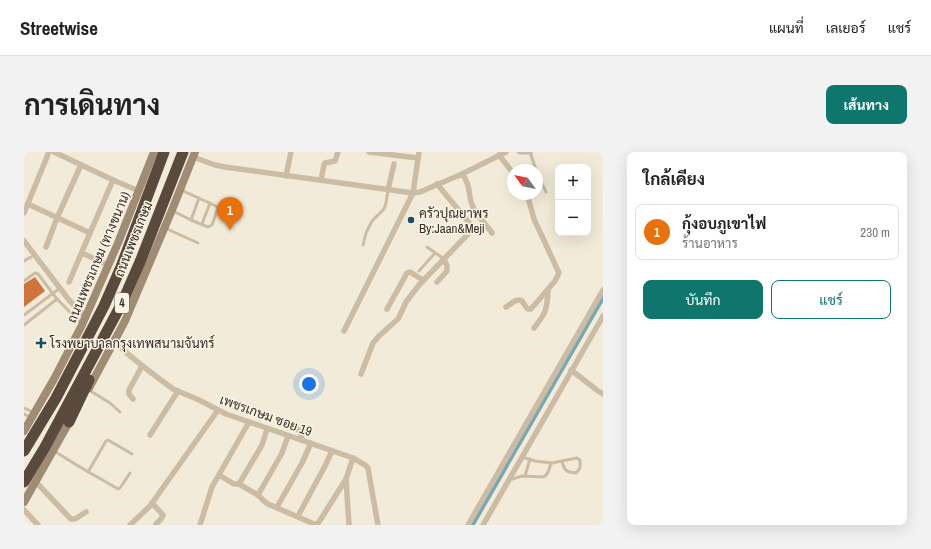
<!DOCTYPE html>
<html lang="th">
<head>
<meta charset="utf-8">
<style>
	body { margin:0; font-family:"Archivo Narrow",Sarabun,sans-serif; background:#f2f2f2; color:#222 }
	.controls { position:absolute; right:12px; top:12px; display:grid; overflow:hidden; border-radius:8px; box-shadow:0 4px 16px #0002 }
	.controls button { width:36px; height:36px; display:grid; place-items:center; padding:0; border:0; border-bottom:1px solid #e0e0e0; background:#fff; color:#222; font:20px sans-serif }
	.compass { position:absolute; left:483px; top:12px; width:36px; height:36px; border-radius:50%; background:#fff; box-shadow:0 4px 16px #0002; rotate:303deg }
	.you { position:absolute; left:285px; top:232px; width:14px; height:14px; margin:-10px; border:3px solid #fff; border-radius:50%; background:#1a73e8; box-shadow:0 0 0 6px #1a73e833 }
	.badge { display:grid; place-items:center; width:26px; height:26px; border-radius:50%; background:#0f766e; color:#fff; font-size:13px; font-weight:700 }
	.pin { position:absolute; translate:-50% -33px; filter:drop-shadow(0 1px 2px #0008) }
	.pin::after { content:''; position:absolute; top:21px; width:14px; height:12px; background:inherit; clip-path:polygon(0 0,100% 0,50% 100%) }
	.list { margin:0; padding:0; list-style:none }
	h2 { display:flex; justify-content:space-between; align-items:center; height:52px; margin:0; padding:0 16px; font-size:17px }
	h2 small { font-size:13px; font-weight:400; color:#767676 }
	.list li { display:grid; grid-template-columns:26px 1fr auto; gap:12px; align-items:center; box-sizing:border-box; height:56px; margin:0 8px 8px; padding:0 8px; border:1px solid #e0e0e0; border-radius:8px }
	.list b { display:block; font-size:15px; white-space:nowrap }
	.list p { margin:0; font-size:13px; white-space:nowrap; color:#767676 }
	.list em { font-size:13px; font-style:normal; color:#767676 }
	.actions { display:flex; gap:8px; padding:12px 16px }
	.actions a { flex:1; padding:9px 0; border:1px solid #0f766e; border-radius:8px; text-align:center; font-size:14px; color:#0f766e }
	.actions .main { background:#0f766e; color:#fff }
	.map { position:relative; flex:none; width:579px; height:373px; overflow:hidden; border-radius:8px }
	header { display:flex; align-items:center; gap:24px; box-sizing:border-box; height:56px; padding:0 20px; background:#fff; border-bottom:1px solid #e0e0e0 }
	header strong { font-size:19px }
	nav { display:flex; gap:22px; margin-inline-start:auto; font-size:14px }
	.intro { display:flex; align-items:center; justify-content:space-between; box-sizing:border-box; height:96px; padding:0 24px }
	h1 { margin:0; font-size:28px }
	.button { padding:10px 18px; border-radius:8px; background:#0f766e; color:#fff; font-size:14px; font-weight:700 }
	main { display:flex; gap:24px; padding:0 24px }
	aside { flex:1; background:#fff; border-radius:8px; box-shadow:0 4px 16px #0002 }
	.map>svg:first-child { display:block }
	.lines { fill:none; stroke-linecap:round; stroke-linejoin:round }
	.canal { stroke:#76a8b3; stroke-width:5 }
	.building { fill:#d0743b }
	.lane { stroke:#ccbca4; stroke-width:3 }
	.street { stroke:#ccbca4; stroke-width:5.5 }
	.secondary { stroke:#a08b75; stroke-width:8 }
	.highway { stroke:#594a3d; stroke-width:11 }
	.poi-dot { fill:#194e5c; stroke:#fbf4e6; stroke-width:1.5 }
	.labels { text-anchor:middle; stroke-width:3; stroke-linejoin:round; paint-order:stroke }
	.shield { fill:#fbf4e6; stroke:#726960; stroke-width:1 }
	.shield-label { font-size:12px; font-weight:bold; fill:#372e26 }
	.poi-label { font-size:13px; fill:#372e26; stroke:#fbf4e6; text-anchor:start }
	.street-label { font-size:13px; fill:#372e26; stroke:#fbf4e6 }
</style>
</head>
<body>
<header>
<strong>Streetwise</strong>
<nav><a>แผนที่</a><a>เลเยอร์</a><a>แชร์</a></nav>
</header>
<div class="intro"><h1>การเดินทาง</h1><a class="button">เส้นทาง</a></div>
<main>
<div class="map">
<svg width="579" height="373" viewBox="0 0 579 373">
	<rect width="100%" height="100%" fill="#f3ebd9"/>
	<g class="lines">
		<path class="canal" d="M 448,373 L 579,145"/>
	</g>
	<path class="building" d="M 11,125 L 21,139 L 0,155 L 0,132 Z"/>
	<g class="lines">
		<g class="lane">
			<path d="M 494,0 L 497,1 L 507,1"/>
			<path d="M 507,0 L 507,3 L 512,18"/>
			<path d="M 513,20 L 522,40"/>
			<path d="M 149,59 L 167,68 L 184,75 L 188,73 L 194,56 L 192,54 L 157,38"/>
			<path d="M 167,68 L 175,46"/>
			<path d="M 178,72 L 186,51"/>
			<path d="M 141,76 L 174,91"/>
			<path d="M 339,93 L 342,81 L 348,69 L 360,57 L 362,51 L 364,38"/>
			<path d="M 403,95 L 420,107"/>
			<path d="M 0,109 L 7,105"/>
			<path d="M 395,119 L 411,101"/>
			<path d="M 0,129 L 11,121 L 14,122 L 33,147 L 57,171"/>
			<path d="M 0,163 L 36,136"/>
			<path d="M 0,173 L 33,147"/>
			<path d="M 65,238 L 86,251 L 96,260"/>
			<path d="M 0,256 L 9,260"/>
			<path d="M 0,262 L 6,265"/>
			<path d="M 30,299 L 56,315 L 94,337 L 96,336 L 106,321"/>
			<path d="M 498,305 L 511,309 L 528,311 L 553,306 L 556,308 L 556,316 L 552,321 C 542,320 541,319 538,310"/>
			<path d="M 64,320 L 82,289 L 84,288 L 108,302"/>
			<path d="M 501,324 L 506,307"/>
			<path d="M 485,328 L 498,324 L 519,325 C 525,323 525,316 527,311"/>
		</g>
		<g class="street">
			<path d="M 30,0 L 89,28 L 115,39"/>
			<path d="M 345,0 L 394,6"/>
			<path d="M 475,3 L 489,21"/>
			<path d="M 169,5 L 191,13 L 201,15 L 389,41 L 396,40 L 438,22 L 482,0"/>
			<path d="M 438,22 C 448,34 443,43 449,55 C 453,63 462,73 468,81"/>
			<path d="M 262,24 L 267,0"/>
			<path d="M 297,28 L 300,13 L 301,11 L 311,9 L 314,0"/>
			<path d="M 364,38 L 370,12"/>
			<path d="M 4,52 L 66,81 L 89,28"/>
			<path d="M 0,61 L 25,0"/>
			<path d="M 0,89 L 45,148 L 61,165"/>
			<path d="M 22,95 L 33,66 L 57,13"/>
			<path d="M 58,101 L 84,113"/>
			<path d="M 45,130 L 66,81"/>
			<path d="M 413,130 L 423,119 L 423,114 L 420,107"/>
			<path d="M 482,155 C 486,153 493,145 498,149 C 500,151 501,155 504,157 L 507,157 L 531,129 L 535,121 L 510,67 L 503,42"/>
			<path d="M 363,157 L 383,121 L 386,120 L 399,128"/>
			<path d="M 510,176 C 522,161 523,158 524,138"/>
			<path d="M 320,179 L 389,41 L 395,0"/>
			<path d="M 90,189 L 105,203 L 125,219 L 149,237 L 175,248 L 202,262 L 329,306 L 341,313 L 344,316 L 345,322 L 354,373"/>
			<path d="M 547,218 L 574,239 L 579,242"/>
			<path d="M 337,222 L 349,191 L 355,184 L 374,167 L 376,163 L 382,150 L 395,133 L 445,81 L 448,77 L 447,73 L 413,32"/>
			<path d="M 109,247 L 105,242 L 105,238 L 118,214"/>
			<path d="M 263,272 C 273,275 277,278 278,288"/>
			<path d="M 126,283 L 154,239"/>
			<path d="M 195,323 L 210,332 L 215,332 L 234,343 L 240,349 L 244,352 L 290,372 L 293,372 L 295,370 L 322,327 L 329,306"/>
			<path d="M 322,327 L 325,373"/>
			<path d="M 12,330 L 44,364 L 47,367 L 51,367 L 62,360"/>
			<path d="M 215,332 L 238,293 L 243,277"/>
			<path d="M 234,343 L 258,301 L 264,284"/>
			<path d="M 128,351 L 139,363 L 137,367 L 132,372"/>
			<path d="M 253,355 L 278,311 L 287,291"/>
			<path d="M 0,358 L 14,373"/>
			<path d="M 274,364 L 301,314 L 308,299"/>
			<path d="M 106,373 L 126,354 L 194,258"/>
			<path d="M 176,373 L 188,335 L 225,270"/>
			<path d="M 444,373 L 579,138"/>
			<path d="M 459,373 L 579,164"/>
		</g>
		<g class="secondary">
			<path d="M 65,236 L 101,169 L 148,58 L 171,0"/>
			<path d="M 0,279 L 30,227 L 58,173 L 94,91 L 130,0"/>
			<path d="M 0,350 L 48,265"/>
		</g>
		<g class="highway">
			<path d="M 45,270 L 65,228"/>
			<path d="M 0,299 L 32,246 L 80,154 L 97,115 L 140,0"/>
			<path d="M 0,330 L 21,295 L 98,151 L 116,110 L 159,0"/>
		</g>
	</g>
	<g class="poi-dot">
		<circle cx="387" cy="68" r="4"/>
		<path d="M15 185h4v4h4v4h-4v4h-4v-4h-4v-4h4z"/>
	</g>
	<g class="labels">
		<rect class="shield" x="91" y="141" width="14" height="20" rx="3"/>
		<g class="shield-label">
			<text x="98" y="155">4</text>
		</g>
		<g class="poi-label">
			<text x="395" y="66">ครัวปุณยาพร<tspan x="395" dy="15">By:Jaan&amp;Meji</tspan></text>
			<text x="26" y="196">โรงพยาบาลกรุงเทพสนามจันทร์</text>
		</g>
		<g class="street-label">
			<text transform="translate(109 87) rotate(-68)" y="5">ถนนเพชรเกษม</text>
			<text transform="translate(74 105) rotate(-67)" y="5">ถนนเพชรเกษม (ทางขนาน)</text>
			<text transform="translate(242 263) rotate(20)" y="5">เพชรเกษม ซอย 19</text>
		</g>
	</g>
</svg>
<div class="controls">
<button>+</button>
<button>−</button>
</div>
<svg class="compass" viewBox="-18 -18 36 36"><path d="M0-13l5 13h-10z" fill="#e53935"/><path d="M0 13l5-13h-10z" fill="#767676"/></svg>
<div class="you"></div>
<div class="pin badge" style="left:206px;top:78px;background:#e8710a">1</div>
</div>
<aside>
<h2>ใกล้เคียง<small></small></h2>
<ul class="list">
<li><span class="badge" style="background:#e8710a">1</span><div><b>กุ้งอบภูเขาไฟ</b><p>ร้านอาหาร</p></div><em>230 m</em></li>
</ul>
<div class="actions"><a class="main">บันทึก</a><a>แชร์</a></div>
</aside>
</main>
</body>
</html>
